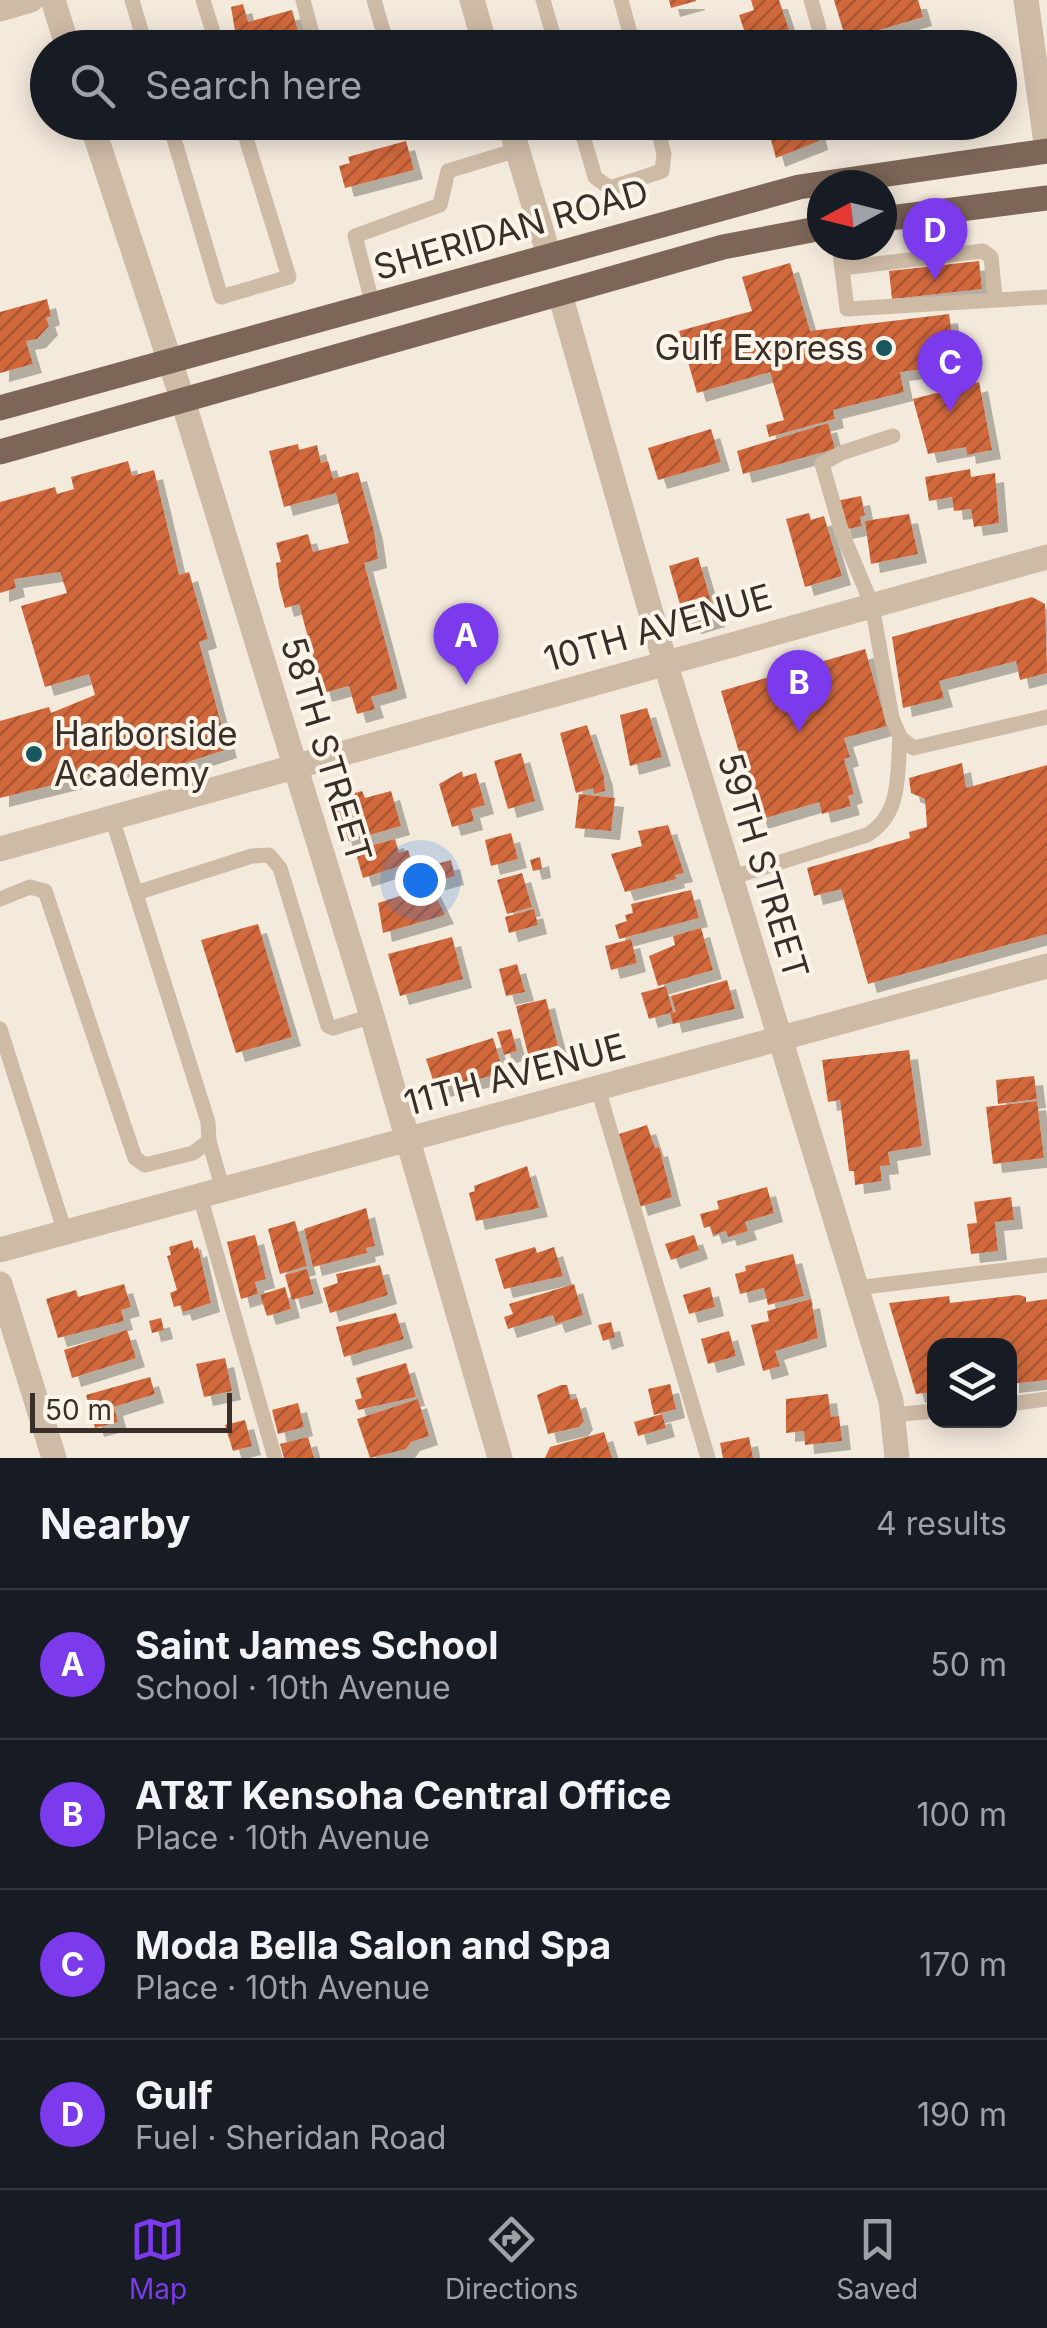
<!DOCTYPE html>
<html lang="en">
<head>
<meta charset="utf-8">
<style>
	body { margin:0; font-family:Inter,sans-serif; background:#20242c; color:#f1f3f6 }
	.controls { position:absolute; right:30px; bottom:30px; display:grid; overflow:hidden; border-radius:20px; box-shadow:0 5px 25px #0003 }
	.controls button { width:90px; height:90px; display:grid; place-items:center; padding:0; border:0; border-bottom:2px solid #363941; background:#171b24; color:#f1f3f6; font:50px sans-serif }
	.compass { position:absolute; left:807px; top:170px; width:90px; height:90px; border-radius:50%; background:#171b24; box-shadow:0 5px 25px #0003; rotate:263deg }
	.scale { position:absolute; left:30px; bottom:25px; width:202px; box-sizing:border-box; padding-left:10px; border:5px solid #392e28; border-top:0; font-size:28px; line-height:35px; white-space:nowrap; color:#392e28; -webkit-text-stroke:8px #fbf4e9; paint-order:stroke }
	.you { position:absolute; left:420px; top:880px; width:35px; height:35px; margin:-25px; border:8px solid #fff; border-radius:50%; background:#1a73e8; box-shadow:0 0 0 15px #1a73e833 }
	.badge { display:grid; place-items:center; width:65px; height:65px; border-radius:50%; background:#7c3aed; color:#fff; font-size:32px; font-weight:700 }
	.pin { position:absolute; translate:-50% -82px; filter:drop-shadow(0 2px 5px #0008) }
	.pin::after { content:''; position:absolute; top:52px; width:35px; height:30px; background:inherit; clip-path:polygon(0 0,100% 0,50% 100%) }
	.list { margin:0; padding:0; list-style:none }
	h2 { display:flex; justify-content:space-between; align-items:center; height:130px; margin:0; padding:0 40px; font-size:42px }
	h2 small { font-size:32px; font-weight:400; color:#9ea1a6 }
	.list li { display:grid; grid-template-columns:65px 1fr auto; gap:30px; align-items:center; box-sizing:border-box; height:150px; padding:0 40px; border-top:2px solid #363941 }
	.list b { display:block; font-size:38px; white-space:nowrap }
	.list p { margin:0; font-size:32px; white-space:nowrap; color:#9ea1a6 }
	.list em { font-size:32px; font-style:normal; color:#9ea1a6 }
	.icon { flex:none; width:55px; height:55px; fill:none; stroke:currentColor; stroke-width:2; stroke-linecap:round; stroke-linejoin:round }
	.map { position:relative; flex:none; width:1047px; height:1458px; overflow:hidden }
	.search { position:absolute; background:#171b24; box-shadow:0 5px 25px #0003; left:30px; right:30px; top:30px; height:110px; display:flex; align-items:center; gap:25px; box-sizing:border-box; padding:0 35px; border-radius:55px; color:#9ea1a6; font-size:38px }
	.sheet { height:730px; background:#171b24 }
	nav { display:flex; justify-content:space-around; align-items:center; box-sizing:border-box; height:140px; border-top:2px solid #363941; background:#171b24; font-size:28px; color:#9ea1a6 }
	nav a { display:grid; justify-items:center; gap:5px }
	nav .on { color:#7c3aed }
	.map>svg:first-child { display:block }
	.building { fill:url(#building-hatch); filter:url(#shadow) }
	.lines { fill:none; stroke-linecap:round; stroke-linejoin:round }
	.service { stroke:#cebba6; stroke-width:15 }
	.minor { stroke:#cebba6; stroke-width:25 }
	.tertiary { stroke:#cebba6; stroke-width:25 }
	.primary { stroke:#7d6657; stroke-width:25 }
	.poi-dot { fill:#19575f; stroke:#fbf4e9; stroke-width:4 }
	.labels { text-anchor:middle; stroke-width:8; stroke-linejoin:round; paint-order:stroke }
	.street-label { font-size:35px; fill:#392e28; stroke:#fbf4e9 }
	.poi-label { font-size:35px; fill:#392e28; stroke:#fbf4e9; text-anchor:end }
</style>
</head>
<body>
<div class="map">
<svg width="1047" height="1458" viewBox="0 0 1047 1458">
	<defs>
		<pattern id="building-hatch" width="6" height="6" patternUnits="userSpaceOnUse" patternTransform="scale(2.5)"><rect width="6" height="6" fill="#d1693d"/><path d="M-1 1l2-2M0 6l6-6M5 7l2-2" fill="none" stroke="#ab5733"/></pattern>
		<filter id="shadow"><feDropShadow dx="9" dy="9" stdDeviation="0" flood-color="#0004"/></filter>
	</defs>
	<rect width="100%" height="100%" fill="#f4eadc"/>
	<g class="building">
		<path d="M 669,0 L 696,0 L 696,1 L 671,8 Z"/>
		<path d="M 751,0 L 779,0 L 791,36 L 750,48 L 739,15 L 754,10 Z"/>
		<path d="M 834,0 L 918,0 L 923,17 L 846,40 Z"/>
		<path d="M 243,4 L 248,22 L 292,10 L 303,48 L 238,48 L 231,7 Z"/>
		<path d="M 766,122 L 815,122 L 819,141 L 776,158 Z"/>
		<path d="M 406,141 L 414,170 L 345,188 L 339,166 L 350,163 L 348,157 Z"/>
		<path d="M 979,261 L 982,289 L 892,299 L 889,271 Z"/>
		<path d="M 790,263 L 810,331 L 949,314 L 956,365 L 900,372 L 904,392 L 833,410 L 835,419 L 769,437 L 766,425 L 784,420 L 770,372 L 697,393 L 679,331 L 752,311 L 742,277 Z"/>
		<path d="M 47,299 L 51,316 L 46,318 L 49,326 L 37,339 L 26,341 L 33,364 L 0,373 L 0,312 Z"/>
		<path d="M 979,382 L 992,450 L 967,455 L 966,447 L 928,454 L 913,399 Z"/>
		<path d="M 828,423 L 835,449 L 743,474 L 737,451 Z"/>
		<path d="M 711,429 L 721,462 L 658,480 L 648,448 Z"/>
		<path d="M 298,444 L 299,450 L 317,445 L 321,463 L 328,461 L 333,479 L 358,472 L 374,531 L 378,559 L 364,563 L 398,689 L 371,697 L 375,709 L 357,714 L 349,686 L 323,693 L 299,604 L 285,608 L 279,586 L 276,563 L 281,562 L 276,543 L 308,534 L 313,552 L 349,543 L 336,493 L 284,507 L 269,451 Z"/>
		<path d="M 128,461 L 132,476 L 154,470 L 179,575 L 189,572 L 208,639 L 199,642 L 228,749 L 151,774 L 150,770 L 137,774 L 134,765 L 0,798 L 0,721 L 49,707 L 51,713 L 95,695 L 89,674 L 45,687 L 21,606 L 67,593 L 60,572 L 14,579 L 16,588 L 0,593 L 0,502 L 55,487 L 57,494 L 74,489 L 71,477 Z"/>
		<path d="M 970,469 L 971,477 L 995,473 L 999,523 L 974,527 L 971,509 L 954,511 L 952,497 L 929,501 L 925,477 Z"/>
		<path d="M 861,496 L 865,515 L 860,517 L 862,526 L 843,530 L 836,501 Z"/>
		<path d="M 809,513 L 811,520 L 824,516 L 842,576 L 805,587 L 786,519 Z"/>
		<path d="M 909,514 L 918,554 L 871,564 L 865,521 Z"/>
		<path d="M 698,557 L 716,618 L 693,625 L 685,622 L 669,566 Z"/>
		<path d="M 1032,597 L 1045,604 L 1047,673 L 1020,680 L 1016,661 L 939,681 L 944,698 L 903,708 L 892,637 Z"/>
		<path d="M 865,649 L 887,726 L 844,738 L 850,757 L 844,759 L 854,794 L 848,796 L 851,806 L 822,814 L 819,802 L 759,820 L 721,691 Z"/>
		<path d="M 647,708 L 662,757 L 630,766 L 620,715 Z"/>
		<path d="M 587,725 L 604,777 L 605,791 L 594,794 L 593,788 L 576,793 L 560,733 Z"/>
		<path d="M 521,753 L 535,801 L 508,809 L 494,761 Z"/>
		<path d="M 962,763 L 966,788 L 1047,765 L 1047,934 L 868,984 L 841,889 L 814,896 L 807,868 L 910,838 L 909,832 L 927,827 L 925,799 L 911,793 L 909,778 Z"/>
		<path d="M 462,771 L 463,777 L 476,773 L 485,805 L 471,809 L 474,821 L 452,827 L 439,784 Z"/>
		<path d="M 362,791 L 365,798 L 391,791 L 401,826 L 345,842 L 335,809 L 346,806 L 343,796 Z"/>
		<path d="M 579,794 L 615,798 L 611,831 L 575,828 Z"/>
		<path d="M 668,825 L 684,873 L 675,875 L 676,879 L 625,892 L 611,854 L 642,846 L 638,831 Z"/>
		<path d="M 511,833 L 518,859 L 491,866 L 485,840 Z"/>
		<path d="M 395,839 L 399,853 L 408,850 L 412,862 L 363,878 L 355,850 Z"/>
		<path d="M 540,857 L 542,869 L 533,871 L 530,860 Z"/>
		<path d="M 451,860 L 455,876 L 430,883 L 426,867 Z"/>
		<path d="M 522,873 L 532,907 L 507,914 L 497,880 Z"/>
		<path d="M 431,886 L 445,915 L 383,933 L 378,903 Z"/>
		<path d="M 691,890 L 699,918 L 619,939 L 615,925 L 627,921 L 625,915 L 633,913 L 631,904 Z"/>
		<path d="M 534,909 L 538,925 L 509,933 L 505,917 Z"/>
		<path d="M 258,924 L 292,1037 L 236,1053 L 201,940 Z"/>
		<path d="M 701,928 L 713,970 L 658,986 L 649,956 L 675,945 L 673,936 Z"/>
		<path d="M 452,937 L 463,979 L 400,996 L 388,954 Z"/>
		<path d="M 631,939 L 637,963 L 611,970 L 605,946 Z"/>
		<path d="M 517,964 L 525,992 L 506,996 L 499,969 Z"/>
		<path d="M 727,980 L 735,1009 L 673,1024 L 670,1013 L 676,1012 L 671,996 Z"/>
		<path d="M 666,986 L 673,1012 L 649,1019 L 641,993 Z"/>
		<path d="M 546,999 L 560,1054 L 530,1062 L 516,1006 Z"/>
		<path d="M 511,1029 L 517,1051 L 504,1055 L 497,1032 Z"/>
		<path d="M 493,1038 L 504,1073 L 436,1089 L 426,1059 Z"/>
		<path d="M 909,1050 L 922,1146 L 888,1152 L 890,1165 L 880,1166 L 882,1181 L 855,1185 L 854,1171 L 849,1171 L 840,1100 L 828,1102 L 822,1060 Z"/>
		<path d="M 1034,1076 L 1037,1099 L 998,1104 L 996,1080 Z"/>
		<path d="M 1037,1101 L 1044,1158 L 993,1164 L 986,1107 Z"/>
		<path d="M 647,1125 L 655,1148 L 659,1147 L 672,1197 L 639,1207 L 616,1135 Z"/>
		<path d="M 527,1166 L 539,1208 L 476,1221 L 469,1193 L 475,1191 L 474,1186 Z"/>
		<path d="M 767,1187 L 774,1213 L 745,1222 L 748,1231 L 728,1237 L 726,1231 L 713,1235 L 710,1226 L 704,1228 L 700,1214 L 719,1209 L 717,1201 Z"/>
		<path d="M 1011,1197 L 1014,1220 L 995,1222 L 998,1251 L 971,1254 L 967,1224 L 977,1223 L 974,1202 Z"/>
		<path d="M 366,1208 L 375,1246 L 366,1248 L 367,1253 L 313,1267 L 304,1229 Z"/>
		<path d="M 295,1221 L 307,1266 L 280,1274 L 268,1229 Z"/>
		<path d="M 255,1235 L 266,1279 L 255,1282 L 258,1294 L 241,1299 L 227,1242 Z"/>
		<path d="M 694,1235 L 699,1250 L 671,1260 L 665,1244 Z"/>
		<path d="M 192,1240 L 194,1249 L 198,1247 L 211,1303 L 183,1312 L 181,1305 L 174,1307 L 170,1293 L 177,1290 L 167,1256 L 171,1255 L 169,1247 Z"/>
		<path d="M 535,1247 L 537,1253 L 554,1247 L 563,1276 L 504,1289 L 495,1259 Z"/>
		<path d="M 793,1254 L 804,1296 L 768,1305 L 764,1288 L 740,1294 L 735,1274 L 746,1271 L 745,1266 Z"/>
		<path d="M 380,1265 L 388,1295 L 330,1313 L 323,1288 L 338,1283 L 336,1274 Z"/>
		<path d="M 307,1269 L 314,1294 L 292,1300 L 285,1275 Z"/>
		<path d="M 124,1284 L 131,1307 L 121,1310 L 124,1321 L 58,1338 L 46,1299 L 76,1290 L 78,1297 Z"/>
		<path d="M 574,1284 L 583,1315 L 556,1324 L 553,1315 L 508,1329 L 504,1317 L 513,1314 L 509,1304 Z"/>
		<path d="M 285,1287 L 291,1309 L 267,1316 L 260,1295 Z"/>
		<path d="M 710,1287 L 715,1307 L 689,1314 L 683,1295 Z"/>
		<path d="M 1019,1295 L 1026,1297 L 1026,1302 L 1047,1299 L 1047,1380 L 1010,1384 L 1010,1346 L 934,1346 L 934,1392 L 916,1394 L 889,1303 L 949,1296 L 950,1303 Z"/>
		<path d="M 811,1299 L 818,1338 L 775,1351 L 780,1366 L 763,1371 L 751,1325 L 769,1321 L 767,1311 Z"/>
		<path d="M 396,1313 L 404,1339 L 344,1357 L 336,1327 Z"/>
		<path d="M 161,1318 L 164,1330 L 152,1333 L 149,1321 Z"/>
		<path d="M 611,1322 L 615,1337 L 603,1341 L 598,1325 Z"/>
		<path d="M 127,1330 L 136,1358 L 72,1378 L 64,1350 Z"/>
		<path d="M 729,1331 L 736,1356 L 708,1364 L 701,1339 Z"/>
		<path d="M 225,1358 L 232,1391 L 204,1397 L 196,1364 Z"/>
		<path d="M 406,1363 L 416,1397 L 358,1410 L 355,1400 L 362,1398 L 356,1378 Z"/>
		<path d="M 150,1377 L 155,1394 L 114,1407 L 118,1422 L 95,1428 L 86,1395 Z"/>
		<path d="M 670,1384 L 676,1409 L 654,1415 L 648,1389 Z"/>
		<path d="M 561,1385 L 567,1385 L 571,1400 L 577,1398 L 584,1421 L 579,1427 L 548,1434 L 537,1395 Z"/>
		<path d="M 828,1394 L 831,1417 L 839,1416 L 842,1441 L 805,1445 L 804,1431 L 786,1433 L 786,1399 Z"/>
		<path d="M 418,1399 L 429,1436 L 411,1442 L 406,1449 L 370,1458 L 357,1419 Z"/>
		<path d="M 298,1403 L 304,1427 L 278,1434 L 272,1410 Z"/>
		<path d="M 662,1414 L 666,1428 L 638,1436 L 634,1422 Z"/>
		<path d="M 245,1420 L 252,1446 L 233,1451 L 225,1425 Z"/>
		<path d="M 604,1432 L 612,1458 L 545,1458 L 550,1447 Z"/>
		<path d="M 308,1437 L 314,1458 L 284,1458 L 280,1444 Z"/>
		<path d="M 749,1437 L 753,1458 L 723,1458 L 720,1443 Z"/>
	</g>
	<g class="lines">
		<g class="service">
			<path d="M 132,0 L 146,48"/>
			<path d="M 203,0 L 218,48"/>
			<path d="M 303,0 L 316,48"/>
			<path d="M 374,0 L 388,48"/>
			<path d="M 543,0 L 557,48"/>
			<path d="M 621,0 L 634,48"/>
			<path d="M 811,0 L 819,28"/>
			<path d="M 169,122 L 221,297 L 289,277 L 241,122"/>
			<path d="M 579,122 L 595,177 L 610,188 L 662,171 L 664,154 L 656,122"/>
			<path d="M 839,245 L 847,309 L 1047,297"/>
			<path d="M 842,268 L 983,251 L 991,257 L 995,297"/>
			<path d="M 373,306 L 355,236 L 440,205 L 448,171 L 517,150"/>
			<path d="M 893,436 L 841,453 L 822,464 L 842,533 L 872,605 L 892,718 L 900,737 L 913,748 L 1047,717"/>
			<path d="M 730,878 L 867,835 C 902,814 897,775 900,737"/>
			<path d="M 136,893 L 252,856 L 269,855 L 280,868 L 328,1026 L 333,1028 L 372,1016"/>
			<path d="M 0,899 L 30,887 L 45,891 L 135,1158 L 145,1165 L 193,1153 L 209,1141 L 208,1122 L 112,818"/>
			<path d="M 0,1029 L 65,1232"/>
			<path d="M 598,1089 L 708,1458"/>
			<path d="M 209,1141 L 223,1190"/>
			<path d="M 200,1196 L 275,1458"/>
			<path d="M 856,1288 L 1047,1265"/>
			<path d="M 1010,1404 L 1047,1399"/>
			<path d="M 892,1415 L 934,1411"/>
		</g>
		<g class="minor">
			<path d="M 472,0 L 486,48"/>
			<path d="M 0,9 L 31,0"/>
			<path d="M 509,122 L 549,256"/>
			<path d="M 560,294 L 665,662 L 891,1401 L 897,1458"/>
			<path d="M 183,401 L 372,1016 L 500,1458"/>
			<path d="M 0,849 L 1047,557"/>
			<path d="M 0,1250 L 1047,966"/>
			<path d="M 0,1284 L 54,1458"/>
		</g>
		<g class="tertiary">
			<path d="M 53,0 L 68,48"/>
			<path d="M 1026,0 L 1047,150"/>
			<path d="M 91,122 L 183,401"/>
		</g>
		<g class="primary">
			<path d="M 882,219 L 1047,198"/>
			<path d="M 0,408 L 799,187 L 1047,151"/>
			<path d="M 0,452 L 723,247 L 822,228"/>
		</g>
	</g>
	<g class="poi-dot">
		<circle cx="884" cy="348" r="10"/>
		<circle cx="34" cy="754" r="10"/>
	</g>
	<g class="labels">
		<g class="street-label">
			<text transform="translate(511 230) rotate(-16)" y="12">SHERIDAN ROAD</text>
			<text transform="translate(658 628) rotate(-16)" y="12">10TH AVENUE</text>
			<text transform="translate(326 750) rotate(73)" y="12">58TH STREET</text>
			<text transform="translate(763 866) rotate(73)" y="12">59TH STREET</text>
			<text transform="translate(515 1075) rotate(-15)" y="12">11TH AVENUE</text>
		</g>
		<g class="poi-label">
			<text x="864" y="360">Gulf Express</text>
			<text x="54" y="746" text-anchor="start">Harborside<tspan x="54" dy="40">Academy</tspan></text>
		</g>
	</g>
</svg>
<div class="controls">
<button><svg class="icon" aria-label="layers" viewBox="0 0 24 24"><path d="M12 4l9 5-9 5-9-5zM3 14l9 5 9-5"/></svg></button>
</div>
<svg class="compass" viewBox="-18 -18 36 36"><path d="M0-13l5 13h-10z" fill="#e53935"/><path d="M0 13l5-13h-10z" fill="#9ea1a6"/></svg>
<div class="scale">50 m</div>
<div class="you"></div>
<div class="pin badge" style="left:466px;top:685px">A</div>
<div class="pin badge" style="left:799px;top:732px">B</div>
<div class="pin badge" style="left:950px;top:412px">C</div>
<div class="pin badge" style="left:935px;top:280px">D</div>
<div class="search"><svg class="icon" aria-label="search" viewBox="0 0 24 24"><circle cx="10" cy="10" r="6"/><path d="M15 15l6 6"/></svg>Search here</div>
</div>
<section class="sheet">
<h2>Nearby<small>4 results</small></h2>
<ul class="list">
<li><span class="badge">A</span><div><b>Saint James School</b><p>School · 10th Avenue</p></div><em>50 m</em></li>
<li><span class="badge">B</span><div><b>AT&amp;T Kensoha Central Office</b><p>Place · 10th Avenue</p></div><em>100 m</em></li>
<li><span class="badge">C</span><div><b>Moda Bella Salon and Spa</b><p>Place · 10th Avenue</p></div><em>170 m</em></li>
<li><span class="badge">D</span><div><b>Gulf</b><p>Fuel · Sheridan Road</p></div><em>190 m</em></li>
</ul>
</section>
<nav>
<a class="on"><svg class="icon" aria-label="map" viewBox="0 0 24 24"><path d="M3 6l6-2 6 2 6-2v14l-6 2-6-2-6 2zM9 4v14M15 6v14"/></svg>Map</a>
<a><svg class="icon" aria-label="directions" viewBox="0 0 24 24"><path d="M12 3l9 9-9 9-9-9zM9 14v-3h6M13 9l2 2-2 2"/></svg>Directions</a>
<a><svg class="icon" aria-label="saved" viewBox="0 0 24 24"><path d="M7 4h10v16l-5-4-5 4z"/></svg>Saved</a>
</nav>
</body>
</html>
